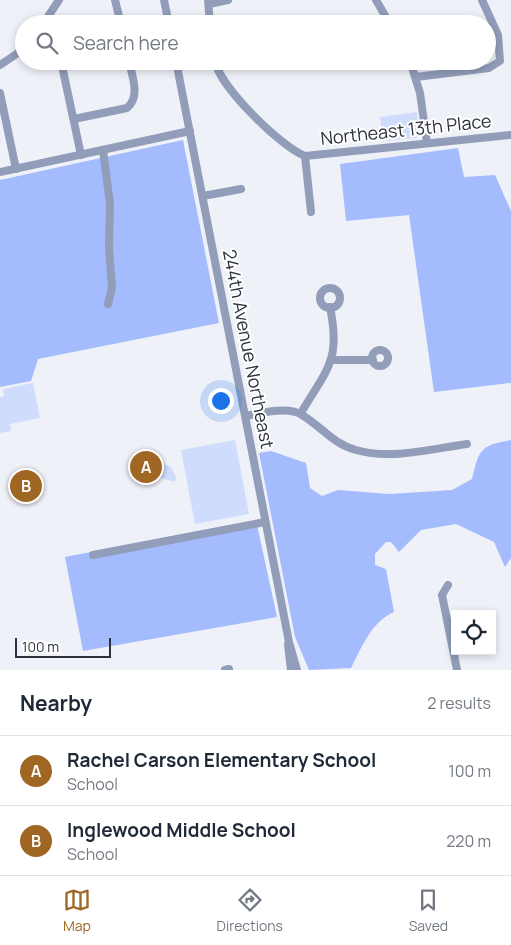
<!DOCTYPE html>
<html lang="en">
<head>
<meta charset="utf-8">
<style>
	body { margin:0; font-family:Manrope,sans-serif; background:#f6f6f7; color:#1f2937 }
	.controls { position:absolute; right:15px; bottom:15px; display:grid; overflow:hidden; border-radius:0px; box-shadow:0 2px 8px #0003 }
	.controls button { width:45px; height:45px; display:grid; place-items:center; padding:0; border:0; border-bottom:1px solid #e0e1e3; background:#fff; color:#1f2937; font:25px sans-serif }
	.scale { position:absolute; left:15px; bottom:12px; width:96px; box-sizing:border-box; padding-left:5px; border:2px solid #2c313e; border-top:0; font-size:14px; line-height:18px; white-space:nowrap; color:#2c313e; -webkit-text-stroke:4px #fff; paint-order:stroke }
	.you { position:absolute; left:220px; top:400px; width:18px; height:18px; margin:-12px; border:4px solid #fff; border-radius:50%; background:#1a73e8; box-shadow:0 0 0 8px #1a73e833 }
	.badge { display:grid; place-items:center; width:32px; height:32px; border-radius:50%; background:#9f6624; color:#fff; font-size:16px; font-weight:700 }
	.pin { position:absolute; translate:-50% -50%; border:2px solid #fff; box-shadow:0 1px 5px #0006 }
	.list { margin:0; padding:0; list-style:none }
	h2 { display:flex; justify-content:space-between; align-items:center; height:65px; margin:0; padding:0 20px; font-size:21px }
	h2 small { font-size:16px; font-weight:400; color:#747a83 }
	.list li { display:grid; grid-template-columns:32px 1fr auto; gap:15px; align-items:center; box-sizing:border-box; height:70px; padding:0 20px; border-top:1px solid #e0e1e3 }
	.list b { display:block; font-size:19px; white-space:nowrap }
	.list p { margin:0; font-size:16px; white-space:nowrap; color:#747a83 }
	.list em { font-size:16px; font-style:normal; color:#747a83 }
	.icon { flex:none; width:28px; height:28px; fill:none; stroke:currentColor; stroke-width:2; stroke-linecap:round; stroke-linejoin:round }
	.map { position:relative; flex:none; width:511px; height:670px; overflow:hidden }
	.search { position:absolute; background:#fff; box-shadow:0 2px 8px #0003; left:15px; right:15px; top:15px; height:55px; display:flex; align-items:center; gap:12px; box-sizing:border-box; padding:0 18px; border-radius:28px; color:#747a83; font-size:19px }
	.sheet { height:205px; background:#fff }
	nav { display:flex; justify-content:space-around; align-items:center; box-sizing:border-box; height:70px; border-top:1px solid #e0e1e3; background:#fff; font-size:14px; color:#747a83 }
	nav a { display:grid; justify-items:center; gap:2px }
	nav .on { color:#9f6624 }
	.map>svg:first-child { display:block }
	.green { fill:#d0dcfd }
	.forest { fill:#a4bbfe }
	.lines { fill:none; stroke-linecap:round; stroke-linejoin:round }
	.minor { stroke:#929dba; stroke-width:8 }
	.labels { text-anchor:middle; stroke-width:4; stroke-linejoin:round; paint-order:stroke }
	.street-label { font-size:18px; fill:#2c313e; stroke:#fff }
</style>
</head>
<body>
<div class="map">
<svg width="511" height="670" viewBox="0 0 511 670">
	<rect width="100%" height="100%" fill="#eff1f8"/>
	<g class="green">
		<path d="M 417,112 L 419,133 L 416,138 L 383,141 L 380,117 Z"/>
		<path d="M 33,383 L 40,418 L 10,424 L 11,431 L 0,433 L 0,397 L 4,396 L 3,389 Z"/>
		<path d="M 235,440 L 249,514 L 195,524 L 181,450 Z"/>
		<path d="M 158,462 L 171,467 L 176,477 L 175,482 L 161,478 L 160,472 L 154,471 L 150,465 Z"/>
	</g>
	<g class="forest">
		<path d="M 183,140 L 219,323 L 38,359 L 31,381 L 0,387 L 0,180 Z"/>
		<path d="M 458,148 L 464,177 L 495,175 L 511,211 L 511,383 L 434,392 L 409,215 L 346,221 L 340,164 Z"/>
		<path d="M 511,440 L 511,558 L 505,567 L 494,542 L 456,524 L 421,530 L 399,552 L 391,542 L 386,542 L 375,554 L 375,565 L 386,569 L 394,612 C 371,622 362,647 351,668 L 309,670 L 295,637 L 259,453 L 271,451 L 306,463 L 310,488 L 322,496 L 338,490 L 389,494 L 452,490 L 472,479 C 479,450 480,445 511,440 Z"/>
		<path d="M 256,520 L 277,617 L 83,651 L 65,557 Z"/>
	</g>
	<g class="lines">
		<g class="minor">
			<path d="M 115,0 L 121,24"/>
			<path d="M 164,0 L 169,24"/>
			<path d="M 208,0 L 210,24"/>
			<path d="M 376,0 L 390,24"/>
			<path d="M 209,4 L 228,0"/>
			<path d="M 43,24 L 59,0"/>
			<path d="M 61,61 L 81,155"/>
			<path d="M 176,61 L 289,642 L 297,670"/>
			<path d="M 215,61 C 219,86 281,147 305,156"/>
			<path d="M 410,61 L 420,93 L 427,143"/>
			<path d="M 0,65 L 24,49"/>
			<path d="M 416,77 L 489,68 L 500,61 L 498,35 L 482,0"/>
			<path d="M 0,93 L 16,169"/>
			<path d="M 74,119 L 127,108 C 141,96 132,77 129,61"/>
			<path d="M 103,150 L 110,204 L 109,247 L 112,288 L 108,304"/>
			<path d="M 305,156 L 511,135"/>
			<path d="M 305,156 L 311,212"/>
			<path d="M 0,172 L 190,131"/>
			<path d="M 203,196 L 241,189"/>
			<circle cx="330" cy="298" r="10"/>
			<circle cx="380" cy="358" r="8"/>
			<path d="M 332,360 L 373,360"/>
			<path d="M 301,413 C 327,369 341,361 330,307"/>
			<path d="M 246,416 C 260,413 289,406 302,415 C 322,427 333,444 356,450 C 391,460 431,449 467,444"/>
			<path d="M 93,555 L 265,522"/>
			<path d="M 448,585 L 442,595 L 457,670"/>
			<path d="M 288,644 L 291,670"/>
			<path d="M 225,670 L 229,669"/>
		</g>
	</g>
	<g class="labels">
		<g class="street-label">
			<text transform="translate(406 130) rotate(-6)" y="6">Northeast 13th Place</text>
			<text transform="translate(248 349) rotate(79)" y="6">244th Avenue Northeast</text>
		</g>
	</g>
</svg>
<div class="controls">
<button><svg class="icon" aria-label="locate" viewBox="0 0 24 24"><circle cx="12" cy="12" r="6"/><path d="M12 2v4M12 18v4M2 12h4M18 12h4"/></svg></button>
</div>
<div class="scale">100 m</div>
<div class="you"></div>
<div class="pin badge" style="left:146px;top:467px">A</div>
<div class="pin badge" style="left:26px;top:486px">B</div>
<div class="search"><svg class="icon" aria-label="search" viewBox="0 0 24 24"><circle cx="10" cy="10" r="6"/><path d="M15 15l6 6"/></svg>Search here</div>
</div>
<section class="sheet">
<h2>Nearby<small>2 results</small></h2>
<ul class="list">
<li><span class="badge">A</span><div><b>Rachel Carson Elementary School</b><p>School</p></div><em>100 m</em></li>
<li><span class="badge">B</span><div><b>Inglewood Middle School</b><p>School</p></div><em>220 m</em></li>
</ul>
</section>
<nav>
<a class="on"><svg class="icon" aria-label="map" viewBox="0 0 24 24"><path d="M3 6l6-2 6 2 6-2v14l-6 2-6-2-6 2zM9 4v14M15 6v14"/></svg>Map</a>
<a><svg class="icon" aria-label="directions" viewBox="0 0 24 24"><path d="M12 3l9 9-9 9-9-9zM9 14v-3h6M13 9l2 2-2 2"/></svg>Directions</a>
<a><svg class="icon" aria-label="saved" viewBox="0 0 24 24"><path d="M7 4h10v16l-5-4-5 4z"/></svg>Saved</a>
</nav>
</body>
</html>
